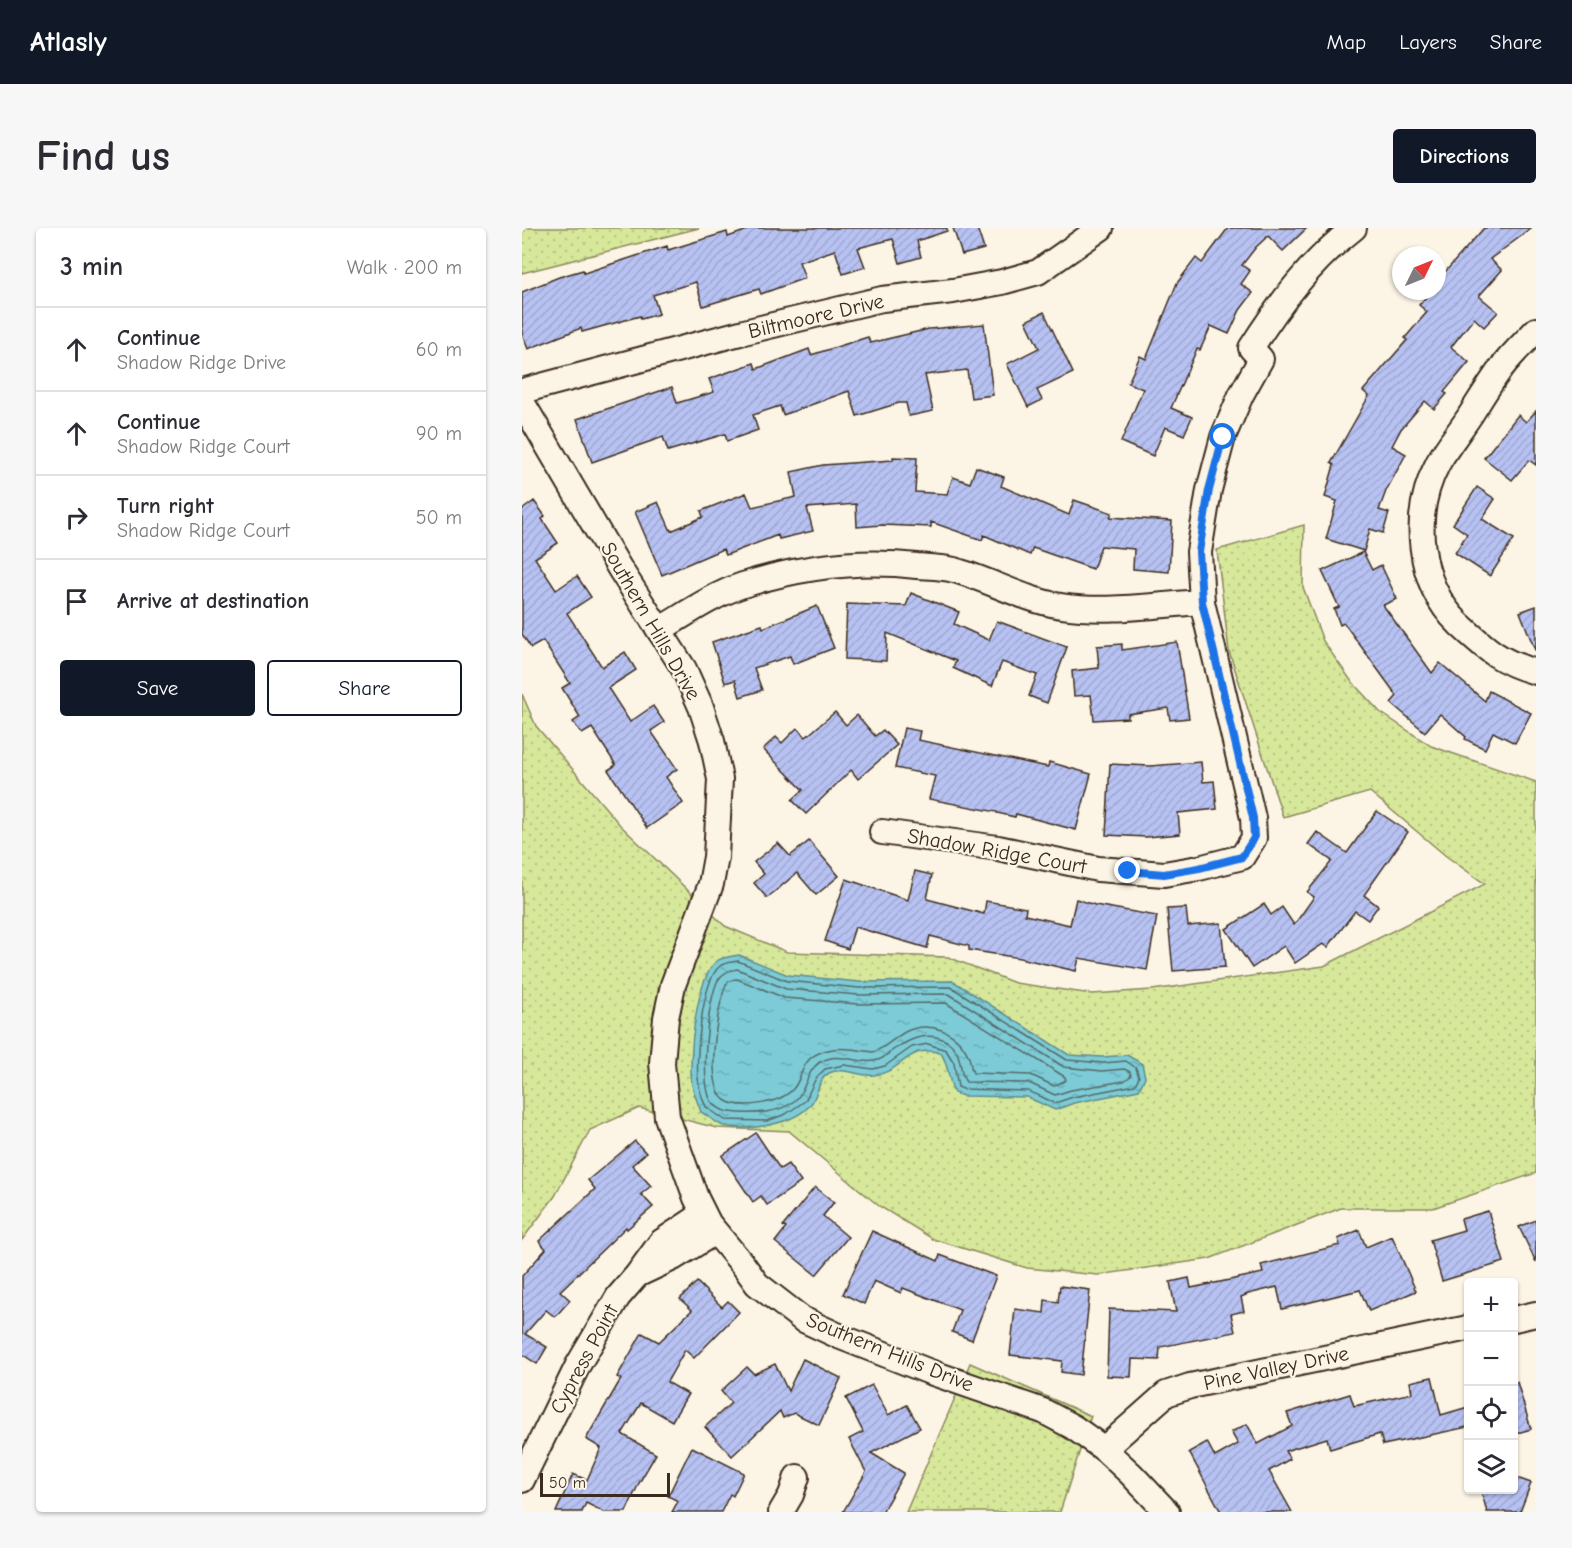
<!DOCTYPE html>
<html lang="en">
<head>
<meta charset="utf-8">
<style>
	body { margin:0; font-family:"Comic Neue",sans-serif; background:#f7f7f7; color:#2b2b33 }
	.controls { position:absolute; right:18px; bottom:18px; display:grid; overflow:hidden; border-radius:6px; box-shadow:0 2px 4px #0004 }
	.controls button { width:54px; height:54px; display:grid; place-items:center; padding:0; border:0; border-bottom:2px solid #e1e1e2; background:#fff; color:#2b2b33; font:30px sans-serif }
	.compass { position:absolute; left:870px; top:18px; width:54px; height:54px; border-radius:50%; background:#fff; box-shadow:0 2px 4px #0004; rotate:47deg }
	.scale { position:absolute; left:18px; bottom:15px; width:130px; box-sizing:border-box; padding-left:6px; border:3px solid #3b2a1e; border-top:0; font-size:16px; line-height:21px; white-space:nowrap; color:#3b2a1e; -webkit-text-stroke:4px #fcf5e5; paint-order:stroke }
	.stop { position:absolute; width:18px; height:18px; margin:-14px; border:4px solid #1a73e8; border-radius:50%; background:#fff }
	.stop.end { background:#1a73e8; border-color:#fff; box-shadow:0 2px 6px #0008 }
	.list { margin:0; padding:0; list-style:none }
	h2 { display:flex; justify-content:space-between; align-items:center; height:78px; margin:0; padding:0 24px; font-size:26px }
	h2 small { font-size:20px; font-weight:400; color:#7c7c81 }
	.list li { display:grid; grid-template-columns:39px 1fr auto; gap:18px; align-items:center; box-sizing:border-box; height:84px; padding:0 24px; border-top:2px solid #e1e1e2 }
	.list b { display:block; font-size:22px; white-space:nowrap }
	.list p { margin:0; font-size:20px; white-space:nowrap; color:#7c7c81 }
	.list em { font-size:20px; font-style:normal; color:#7c7c81 }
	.actions { display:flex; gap:12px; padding:18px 24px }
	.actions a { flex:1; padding:14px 0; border:2px solid #111827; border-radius:6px; text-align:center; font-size:21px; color:#111827 }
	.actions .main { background:#111827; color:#fff }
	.icon { flex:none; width:33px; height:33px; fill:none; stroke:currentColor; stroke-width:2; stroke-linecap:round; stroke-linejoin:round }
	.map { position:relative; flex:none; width:1014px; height:1284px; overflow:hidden; border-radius:6px }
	header { display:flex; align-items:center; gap:36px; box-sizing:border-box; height:84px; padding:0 30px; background:#111827; color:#fff }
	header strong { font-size:28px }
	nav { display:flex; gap:33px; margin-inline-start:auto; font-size:21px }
	.intro { display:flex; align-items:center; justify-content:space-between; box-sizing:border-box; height:144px; padding:0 36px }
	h1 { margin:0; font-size:42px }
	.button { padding:15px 27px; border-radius:6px; background:#111827; color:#fff; font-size:21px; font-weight:700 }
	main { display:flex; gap:36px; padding:0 36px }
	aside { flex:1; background:#fff; border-radius:6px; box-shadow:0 2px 4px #0004 }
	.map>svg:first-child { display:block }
	.grass { fill:url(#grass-dots); stroke:#89895c; stroke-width:1.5 }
	.water { fill:url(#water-ripples); stroke:#618b8c; stroke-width:1.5 }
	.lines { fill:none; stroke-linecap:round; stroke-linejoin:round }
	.shore { stroke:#556a68; stroke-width:1.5 }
	.building { fill:url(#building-hatch); stroke:#3b2a1e; stroke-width:1.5 }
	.minor-casing { stroke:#3b2a1e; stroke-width:28 }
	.minor { stroke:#fcf5e5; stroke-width:24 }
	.route { stroke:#1a73e8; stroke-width:8 }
	.labels { text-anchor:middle; stroke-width:4.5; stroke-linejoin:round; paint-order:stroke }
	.street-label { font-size:21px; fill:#3b2a1e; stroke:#fcf5e5 }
</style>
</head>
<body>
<header>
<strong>Atlasly</strong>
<nav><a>Map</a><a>Layers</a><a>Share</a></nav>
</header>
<div class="intro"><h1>Find us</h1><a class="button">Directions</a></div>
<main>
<aside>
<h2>3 min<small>Walk · 200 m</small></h2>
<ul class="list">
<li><svg class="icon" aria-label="ahead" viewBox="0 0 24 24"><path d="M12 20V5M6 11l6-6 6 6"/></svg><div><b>Continue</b><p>Shadow Ridge Drive</p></div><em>60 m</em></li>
<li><svg class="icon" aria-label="ahead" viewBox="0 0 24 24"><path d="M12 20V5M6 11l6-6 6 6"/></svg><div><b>Continue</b><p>Shadow Ridge Court</p></div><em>90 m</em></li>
<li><svg class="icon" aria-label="right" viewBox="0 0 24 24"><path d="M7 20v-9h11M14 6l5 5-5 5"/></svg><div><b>Turn right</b><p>Shadow Ridge Court</p></div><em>50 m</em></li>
<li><svg class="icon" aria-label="arrive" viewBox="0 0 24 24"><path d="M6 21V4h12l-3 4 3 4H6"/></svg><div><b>Arrive at destination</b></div></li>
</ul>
<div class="actions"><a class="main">Save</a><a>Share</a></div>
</aside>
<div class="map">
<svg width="1014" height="1284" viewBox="0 0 1014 1284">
	<defs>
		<pattern id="grass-dots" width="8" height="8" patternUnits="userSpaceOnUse" patternTransform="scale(1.5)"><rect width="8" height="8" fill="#d7e89b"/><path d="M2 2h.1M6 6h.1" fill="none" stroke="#b9c785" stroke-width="1.8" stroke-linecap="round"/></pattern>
		<pattern id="water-ripples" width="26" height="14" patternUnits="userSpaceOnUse" patternTransform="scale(1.5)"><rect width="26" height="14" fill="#7bcbd6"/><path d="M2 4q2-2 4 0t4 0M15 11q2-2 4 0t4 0" fill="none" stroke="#6baeb7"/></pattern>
		<pattern id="building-hatch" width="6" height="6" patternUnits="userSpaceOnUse" patternTransform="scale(1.5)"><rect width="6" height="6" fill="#b7c2f3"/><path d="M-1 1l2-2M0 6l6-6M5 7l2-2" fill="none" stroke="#9ea7d0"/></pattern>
	</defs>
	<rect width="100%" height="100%" fill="#fcf5e5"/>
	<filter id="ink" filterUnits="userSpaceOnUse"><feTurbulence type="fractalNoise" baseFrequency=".0167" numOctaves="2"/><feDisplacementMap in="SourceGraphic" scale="12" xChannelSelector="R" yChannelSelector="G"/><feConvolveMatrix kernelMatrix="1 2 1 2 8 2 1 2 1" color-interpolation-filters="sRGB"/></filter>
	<g filter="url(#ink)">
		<g class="grass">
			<path d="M 0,0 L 177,0 L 0,45 Z"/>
			<path d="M 782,297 L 781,359 L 801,413 L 830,454 L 858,484 L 909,518 L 1014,554 L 1014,945 L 911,980 L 819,980 L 687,1031 L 576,1047 L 505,1040 L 411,1011 L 357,978 L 267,903 L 195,900 L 117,880 L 68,902 L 33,968 L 0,1012 L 0,466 L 14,498 L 98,597 L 203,698 L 265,724 L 426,729 L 493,755 L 570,766 L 630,762 L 802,738 L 963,656 L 924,628 L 848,564 L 761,589 L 707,423 L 695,322 Z"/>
			<path d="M 448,1135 L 569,1188 L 538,1284 L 384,1284 Z"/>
		</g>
		<path class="water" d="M 217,727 L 266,747 L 337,754 L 431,753 L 547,827 L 581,829 L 605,827 L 620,836 L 623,849 L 617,862 L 552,875 L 533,882 L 505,869 L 441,868 L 432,865 C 426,851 427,838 419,825 C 385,815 380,845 352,847 C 337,849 322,838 307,845 C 296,851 296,867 289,876 C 272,897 227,903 202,898 C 195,896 186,888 179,884 C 176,875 172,866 170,857 C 166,832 174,749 195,733 C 200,729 211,728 217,727 Z"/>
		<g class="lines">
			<g class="shore">
				<path d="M 216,733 L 265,753 L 337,760 L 429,759 L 545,832 L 581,835 L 604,833 L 614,840 L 617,849 L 613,857 L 551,869 L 533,875 L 506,863 L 441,861 L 436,859 L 432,835 L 424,822 L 406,816 L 390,819 L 363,838 L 351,841 L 322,837 L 303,841 L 294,850 L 283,873 L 264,886 L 245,893 L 203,892 L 184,879 C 181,872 178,864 177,857 C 172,834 180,752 198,738 C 202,735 211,734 216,733 Z"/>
				<path d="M 215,741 L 264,761 L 337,767 L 427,766 L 542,839 L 580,843 L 602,841 L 608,844 L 609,848 L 602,853 L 549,862 L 533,867 L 507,855 L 444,854 C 436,844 442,825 426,814 C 406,801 383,813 367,825 C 363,828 361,831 356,832 C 338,838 318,822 298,834 C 287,841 285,854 279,865 C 267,886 229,887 208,884 C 202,884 192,878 189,873 C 178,851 185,774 196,752 C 201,744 207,743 215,741 Z"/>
				<path d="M 215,751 L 263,770 L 336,776 L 424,775 L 543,849 L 544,852 L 532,858 L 509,847 L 451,845 C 448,839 449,833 446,827 C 435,803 407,792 383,804 C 372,810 362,821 351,824 C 332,822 315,817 297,825 C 278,833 281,850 271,861 C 259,875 222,881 206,874 C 181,864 195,778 204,757 C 207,752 210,751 215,751 Z"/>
			</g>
		</g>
		<g class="building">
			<path d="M 231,0 L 425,0 L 425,3 L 395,13 L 399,29 L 378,35 L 371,11 L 336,20 L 343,39 L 321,46 L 313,22 L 277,34 L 283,50 L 239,66 L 237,61 L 181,78 L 174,54 L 131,67 L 137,86 L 119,91 L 118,88 L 60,104 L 59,100 L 6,121 L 0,105 L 0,64 L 37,49 L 61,42 L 62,45 L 145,18 L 146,22 L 205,4 L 206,9 Z"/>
			<path d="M 431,0 L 455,0 L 462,21 L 440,27 Z"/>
			<path d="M 706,0 L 785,0 L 761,23 L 746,8 L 734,19 L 720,37 L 728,43 L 719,56 L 731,65 L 718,82 L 707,106 L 689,98 L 678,122 L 675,121 L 649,180 L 670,189 L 662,207 L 643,199 L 631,228 L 599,214 L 621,161 L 606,155 L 618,128 L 624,131 L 655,55 L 674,30 L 680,35 Z"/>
			<path d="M 962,0 L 1010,0 L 968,31 L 980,42 L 957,68 L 976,84 L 962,99 L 952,90 L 929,119 L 947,134 L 922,164 L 925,166 L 912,181 L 903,173 L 879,201 L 870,218 L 884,226 L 864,263 L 857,282 L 867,285 L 861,305 L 848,301 L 842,323 L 804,311 L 815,273 L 803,269 L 812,237 L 809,235 L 847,168 L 841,163 L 885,112 L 883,110 L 905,84 L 897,77 L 909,63 L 915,63 L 915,53 Z"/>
			<path d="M 522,84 L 551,145 L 515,162 L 520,172 L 506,179 L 485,136 L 517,120 L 504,93 Z"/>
			<path d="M 462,96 L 471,167 L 449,170 L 445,142 L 403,147 L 411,183 L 387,188 L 384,175 L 377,175 L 335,188 L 327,163 L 261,187 L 258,178 L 231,187 L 236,202 L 205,213 L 203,206 L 146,223 L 141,209 L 70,234 L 55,191 L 150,159 L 155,175 L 192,164 L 187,151 L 232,135 L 234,141 L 287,121 L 289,127 L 346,109 L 348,115 L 407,101 Z"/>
			<path d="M 1014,183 L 1014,237 L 1007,232 L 990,252 L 962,230 L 996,187 L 1004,194 Z"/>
			<path d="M 371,229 L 395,230 L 393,264 L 425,266 L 431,249 L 448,255 L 454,239 L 482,249 L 479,258 L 547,287 L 552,272 L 590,285 L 588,289 L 650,293 L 647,344 L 611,341 L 612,321 L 579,318 L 571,341 L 511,320 L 508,327 L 462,307 L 460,312 L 409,294 L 409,299 L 360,297 L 335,299 L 334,276 L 285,280 L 291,303 L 257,311 L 256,307 L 204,327 L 201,321 L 140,347 L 113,284 L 136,274 L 149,303 L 181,289 L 179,283 L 224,265 L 230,279 L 274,269 L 269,244 L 301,237 L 371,232 Z"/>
			<path d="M 955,259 L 973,271 L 960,291 L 992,311 L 968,348 L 933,325 L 945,306 L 931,296 Z"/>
			<path d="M 12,273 L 23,288 L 20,291 L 36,315 L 13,330 L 34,362 L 55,348 L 69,369 L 45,385 L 80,439 L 103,424 L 114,442 L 86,460 L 108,494 L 131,478 L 142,494 L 129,503 L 155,541 L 144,549 L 161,575 L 125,600 L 86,542 L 94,537 L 70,500 L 60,506 L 51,494 L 58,489 L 40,460 L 48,455 L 21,413 L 9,420 L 0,406 L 0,282 Z"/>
			<path d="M 841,324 L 850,342 L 859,337 L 875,371 L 861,377 L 910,445 L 918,435 L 963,473 L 967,463 L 1009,485 L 993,515 L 971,504 L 963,521 L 943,511 L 944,509 L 918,486 L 903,504 L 869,475 L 875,468 L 822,395 L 818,397 L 812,381 L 817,379 L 800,343 Z"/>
			<path d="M 389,365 L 437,384 L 432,396 L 467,412 L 475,393 L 545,419 L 525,475 L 507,468 L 515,447 L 480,434 L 470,458 L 431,440 L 434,433 L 365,405 L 364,433 L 323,431 L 325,376 L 384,378 Z"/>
			<path d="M 295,378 L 312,420 L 271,436 L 268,428 L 232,440 L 240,462 L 218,469 L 213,452 L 203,455 L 190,414 L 240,397 L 241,400 Z"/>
			<path d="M 1014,378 L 1014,422 L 1013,422 L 998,384 Z"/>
			<path d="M 655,414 L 667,490 L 648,492 L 646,480 L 606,486 L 606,490 L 572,492 L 569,467 L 552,468 L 550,443 L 577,440 L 575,418 L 600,416 L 600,422 Z"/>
			<path d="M 313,484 L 324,497 L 335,487 L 353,508 L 361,502 L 375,517 L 336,551 L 329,542 L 284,586 L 270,572 L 281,562 L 241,521 L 254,509 L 260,515 L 275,500 L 284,509 Z"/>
			<path d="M 382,500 L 398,503 L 396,512 L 526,539 L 527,534 L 569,546 L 554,602 L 494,586 L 493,589 L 475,585 L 475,584 L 407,571 L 413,548 L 373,540 Z"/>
			<path d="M 679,534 L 681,554 L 692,553 L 695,581 L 656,585 L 658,606 L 625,609 L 584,607 L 588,536 L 628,538 Z"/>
			<path d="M 855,583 L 886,604 L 842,667 L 856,678 L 846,692 L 833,683 L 806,719 L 801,716 L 773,735 L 762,718 L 730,740 L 704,701 L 742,676 L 749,687 L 760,679 L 772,697 L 792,669 L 785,664 L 810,633 L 786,616 L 795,604 L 825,625 Z"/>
			<path d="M 287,613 L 317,648 L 294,667 L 275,645 L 245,670 L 232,655 L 242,646 L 232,634 L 256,615 L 268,628 Z"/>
			<path d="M 393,643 L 410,647 L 405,671 L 462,686 L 464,673 L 504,680 L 503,687 L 548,697 L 554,671 L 573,677 L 635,688 L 625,742 L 557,730 L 554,743 L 498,730 L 447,722 L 447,718 L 408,708 L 405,720 L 333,699 L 326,721 L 303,713 L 324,651 L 386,672 Z"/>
			<path d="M 664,680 L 666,698 L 699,695 L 703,739 L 651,743 L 645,681 Z"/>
			<path d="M 234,905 L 258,941 L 266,936 L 279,954 L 245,977 L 239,968 L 231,974 L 200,928 Z"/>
			<path d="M 113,913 L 124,925 L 110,937 L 129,958 L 119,966 L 131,979 L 105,1001 L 104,999 L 38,1063 L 48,1072 L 33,1089 L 24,1082 L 3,1106 L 25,1119 L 15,1136 L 0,1126 L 0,1048 L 24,1021 L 17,1013 L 73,961 L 66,952 Z"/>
			<path d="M 293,959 L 312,974 L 301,988 L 326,1009 L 294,1047 L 253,1014 L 264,1000 L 261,998 Z"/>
			<path d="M 966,983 L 982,1034 L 920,1053 L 908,1012 L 942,1002 L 939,991 Z"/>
			<path d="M 1014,992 L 1014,1034 L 997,999 Z"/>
			<path d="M 837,1002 L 844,1019 L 870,1008 L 894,1063 L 847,1083 L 838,1062 L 760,1081 L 755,1059 L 726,1066 L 719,1069 L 722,1083 L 709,1086 L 713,1104 L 638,1119 L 637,1132 L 610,1131 L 609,1149 L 585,1148 L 587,1081 L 654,1084 L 648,1054 L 667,1050 L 669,1060 L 741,1045 L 739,1037 L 818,1017 L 816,1011 Z"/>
			<path d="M 350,1003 L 416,1033 L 418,1027 L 474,1048 L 450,1112 L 430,1104 L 438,1082 L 381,1060 L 379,1065 L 352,1053 L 342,1076 L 321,1066 Z"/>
			<path d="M 175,1054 L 200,1079 L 206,1073 L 217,1084 L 172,1130 L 163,1122 L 145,1154 L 166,1166 L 150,1193 L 119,1175 L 100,1206 L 134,1226 L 117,1255 L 104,1284 L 82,1284 L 64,1275 L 60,1284 L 34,1284 L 51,1246 L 65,1252 L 79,1220 L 64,1211 L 99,1151 L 95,1149 L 120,1105 L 137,1114 L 170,1082 L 158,1071 Z"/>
			<path d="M 538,1058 L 568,1062 L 559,1147 L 539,1144 L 540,1133 L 488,1127 L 493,1081 L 522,1085 L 523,1072 L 536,1074 Z"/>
			<path d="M 281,1131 L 319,1150 L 297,1197 L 272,1185 L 261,1190 L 258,1183 L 210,1228 L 183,1199 L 209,1175 L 199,1163 L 225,1139 L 232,1146 L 253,1136 L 266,1163 Z"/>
			<path d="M 910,1149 L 919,1187 L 946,1179 L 946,1199 L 861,1217 L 858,1206 L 808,1221 L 805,1210 L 763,1223 L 768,1231 L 747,1243 L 770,1284 L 699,1284 L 667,1224 L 685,1214 L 693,1229 L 716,1216 L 709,1204 L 725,1196 L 736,1216 L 770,1198 L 765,1185 L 828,1166 L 832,1178 L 890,1165 L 888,1154 Z"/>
			<path d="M 992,1154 L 995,1154 L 1009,1201 L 992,1206 Z"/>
			<path d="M 350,1157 L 366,1187 L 385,1177 L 398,1200 L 349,1225 L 382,1245 L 360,1284 L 321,1284 L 344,1244 L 327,1211 L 341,1204 L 324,1170 Z"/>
			<path d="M 170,1219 L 222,1245 L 211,1268 L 208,1266 L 199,1284 L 150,1284 L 156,1273 L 146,1268 Z"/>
			<path d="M 992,1249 L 1009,1255 L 998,1284 L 965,1284 L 959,1262 L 992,1262 Z"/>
		</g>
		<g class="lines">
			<defs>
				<g id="minor">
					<path d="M 1014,102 C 1003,114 990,126 980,139 C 968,155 958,172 947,189 C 937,204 925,219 916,235 C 889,286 895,355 937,396 C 964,421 978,434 1014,444"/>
					<path d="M 0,163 L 222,104 L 360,71 L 431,63 L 480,54 L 516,44 L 579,0"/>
					<path d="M 0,174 L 98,341 L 162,441 L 179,479 L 190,513 L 198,551 L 194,629 L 189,656 L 151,757 L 144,790 L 140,835 L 145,889 L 174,970 L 187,996 L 222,1038 L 235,1056 L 280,1091 L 319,1109 L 408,1144 L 521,1183 L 551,1199 L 582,1221 L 609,1246 L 645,1284"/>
					<path d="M 137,402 C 164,386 191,367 221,357 C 278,339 336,331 395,338 C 407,339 420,339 432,342 C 468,352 502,372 539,378 C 585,385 634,377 680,374"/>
					<path d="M 360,604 L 476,620 L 576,641 L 642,646 L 677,640 L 720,629 L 732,610 L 731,590 L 680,374 L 677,324 L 687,262 L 701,209 L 719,167 L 739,131 L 729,120 C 758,75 789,33 832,0"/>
					<path d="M 117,1046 L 151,1030 L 193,1004"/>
					<path d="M 992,1091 L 1014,1086"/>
					<path d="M 582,1221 L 644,1166 L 668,1158 L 946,1100"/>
					<path d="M 0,1252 L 56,1137 L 96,1069 L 115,1047 L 139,1014 L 181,986"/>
					<path d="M 259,1284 L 269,1267 L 275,1249"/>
				</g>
			</defs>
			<use href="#minor" class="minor-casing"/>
			<use href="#minor" class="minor"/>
		</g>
	</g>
	<g class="lines" filter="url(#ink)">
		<path class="route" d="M 606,643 L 642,646 L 677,640 L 720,629 L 732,610 L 731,590 L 680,374 L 677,324 L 687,262 L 701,209"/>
	</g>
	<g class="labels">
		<g class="street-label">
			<text transform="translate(294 88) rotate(-13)" y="7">Biltmoore Drive</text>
			<text transform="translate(129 393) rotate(60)" y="7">Southern Hills Drive</text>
			<text transform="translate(475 623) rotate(10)" y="7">Shadow Ridge Court</text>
			<text transform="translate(368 1124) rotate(22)" y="7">Southern Hills Drive</text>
			<text transform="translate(62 1131) rotate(-62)" y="7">Cypress Point</text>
			<text transform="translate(754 1140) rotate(-12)" y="7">Pine Valley Drive</text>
		</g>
	</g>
</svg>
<div class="controls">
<button>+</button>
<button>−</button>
<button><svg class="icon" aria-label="locate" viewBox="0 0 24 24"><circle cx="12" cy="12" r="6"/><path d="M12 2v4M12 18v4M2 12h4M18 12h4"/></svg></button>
<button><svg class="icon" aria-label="layers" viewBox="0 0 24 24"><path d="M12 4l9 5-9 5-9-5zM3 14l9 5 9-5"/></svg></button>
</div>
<svg class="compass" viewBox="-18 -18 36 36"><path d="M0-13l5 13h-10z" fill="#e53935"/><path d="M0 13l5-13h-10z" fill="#7c7c81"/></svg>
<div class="scale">50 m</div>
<div class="stop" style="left:701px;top:209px"></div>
<div class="stop end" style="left:606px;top:643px"></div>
</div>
</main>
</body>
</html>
